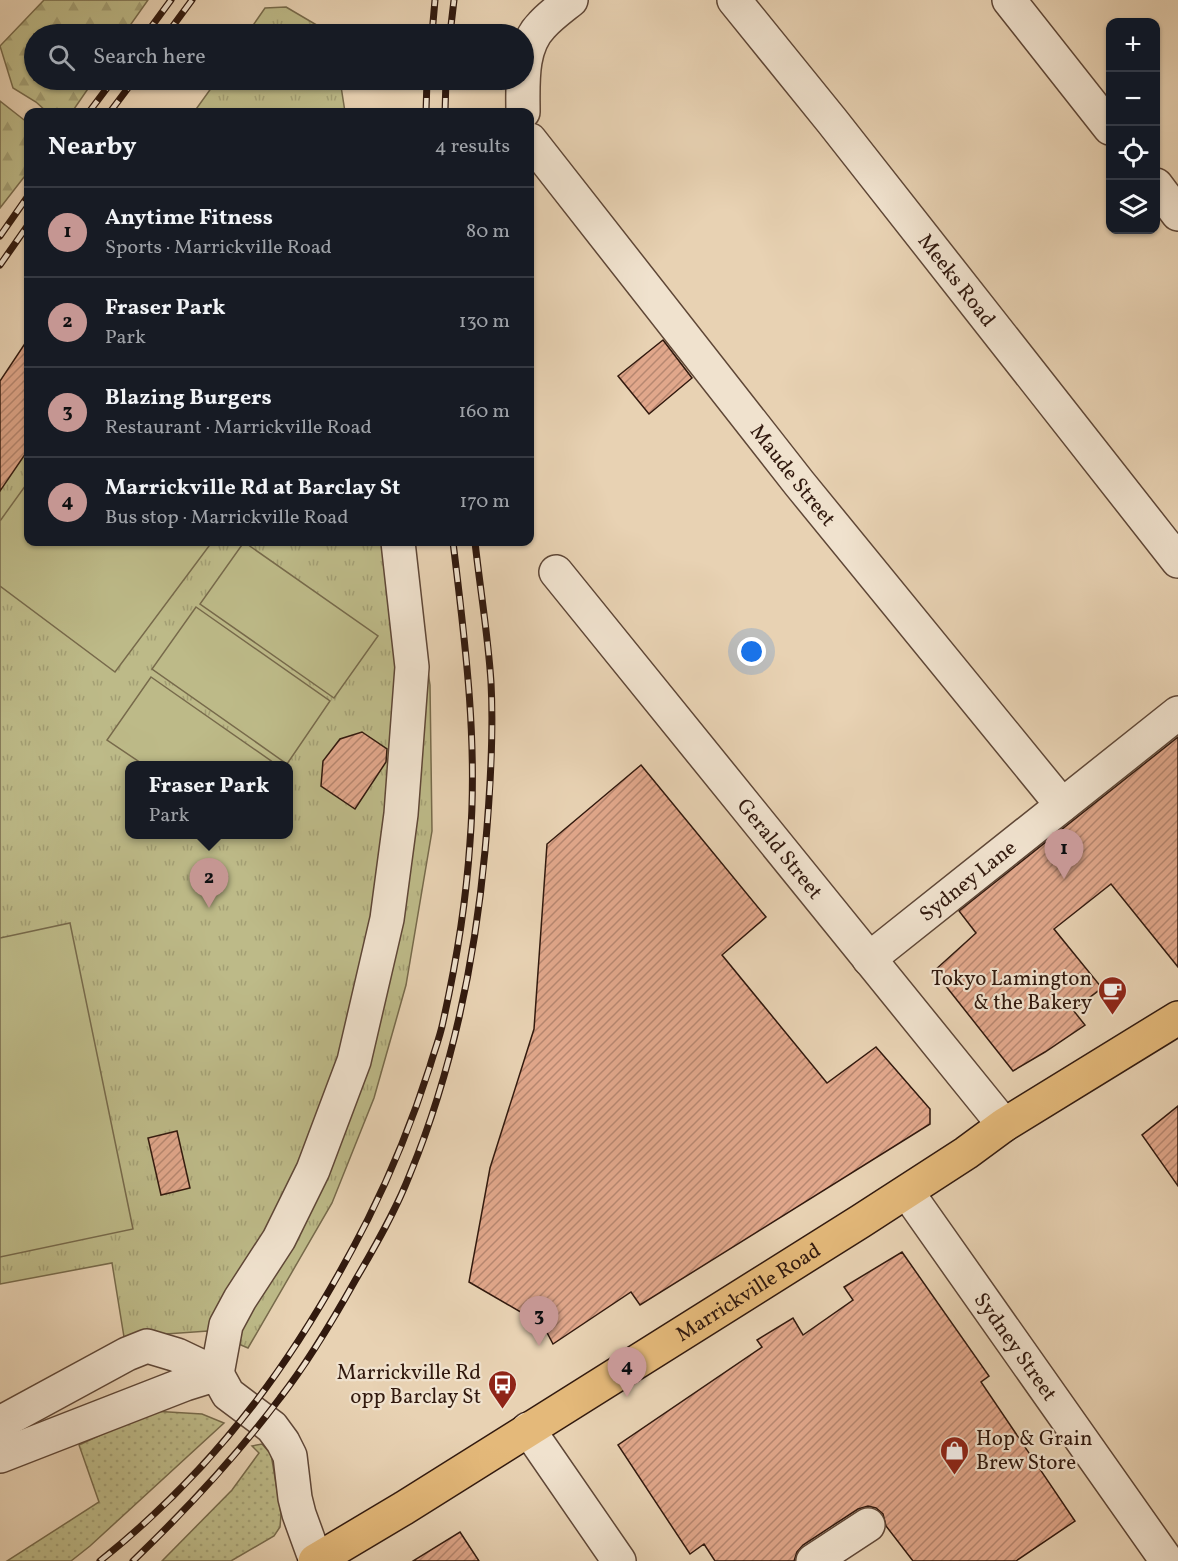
<!DOCTYPE html>
<html lang="en">
<head>
<meta charset="utf-8">
<style>
	body { margin:0; font-family:Vollkorn,serif; background:#242831; color:#f1f3f6 }
	.controls { position:absolute; right:18px; top:18px; display:grid; overflow:hidden; border-radius:12px; box-shadow:0 2px 4px #0004 }
	.controls button { width:54px; height:54px; display:grid; place-items:center; padding:0; border:0; border-bottom:2px solid #363941; background:#171b24; color:#f1f3f6; font:30px sans-serif }
	.you { position:absolute; left:752px; top:652px; width:21px; height:21px; margin:-15px; border:4px solid #fff; border-radius:50%; background:#1a73e8; box-shadow:0 0 0 9px #1a73e833 }
	.badge { display:grid; place-items:center; width:39px; height:39px; border-radius:50%; background:#c59692; color:#111; font-size:20px; font-weight:700 }
	.pin { position:absolute; translate:-50% -50px; filter:drop-shadow(0 2px 3px #0008) }
	.pin::after { content:''; position:absolute; top:32px; width:21px; height:18px; background:inherit; clip-path:polygon(0 0,100% 0,50% 100%) }
	.popup { position:absolute; left:125px; top:761px; width:168px; height:78px; box-sizing:border-box; display:grid; place-content:center; border-radius:12px; background:#171b24; filter:drop-shadow(0 2px 4px #0005); font-size:20px; white-space:nowrap; color:#9ea1a6 }
	.popup b { font-size:22px; color:#f1f3f6 }
	.popup::after { content:''; position:absolute; left:50%; top:100%; margin-left:-12px; border:12px solid transparent; border-top-color:#171b24 }
	.list { margin:0; padding:0; list-style:none }
	h2 { display:flex; justify-content:space-between; align-items:center; height:78px; margin:0; padding:0 24px; font-size:26px }
	h2 small { font-size:20px; font-weight:400; color:#9ea1a6 }
	.list li { display:grid; grid-template-columns:39px 1fr auto; gap:18px; align-items:center; box-sizing:border-box; height:90px; padding:0 24px; border-top:2px solid #363941 }
	.list b { display:block; font-size:22px; white-space:nowrap }
	.list p { margin:0; font-size:20px; white-space:nowrap; color:#9ea1a6 }
	.list em { font-size:20px; font-style:normal; color:#9ea1a6 }
	.icon { flex:none; width:33px; height:33px; fill:none; stroke:currentColor; stroke-width:2; stroke-linecap:round; stroke-linejoin:round }
	.map { position:relative; flex:none; width:1178px; height:1561px; overflow:hidden }
	.search { position:absolute; background:#171b24; box-shadow:0 2px 4px #0004; left:24px; top:24px; width:510px; height:66px; display:flex; align-items:center; gap:15px; box-sizing:border-box; padding:0 21px; border-radius:33px; color:#9ea1a6; font-size:22px }
	.panel { position:absolute; background:#171b24; box-shadow:0 2px 4px #0004; left:24px; top:108px; width:510px; height:438px; border-radius:12px }
	.map>svg:first-child { display:block }
	.grass { fill:url(#grass-dots); stroke:#776a4b; stroke-width:1.5 }
	.forest { fill:url(#forest-firs); stroke:#776a4b; stroke-width:1.5 }
	.park { fill:url(#park-tufts); stroke:#776a4b; stroke-width:1.5; fill-rule:evenodd }
	.garden { fill:#bdba88; stroke:#776a4b; stroke-width:1.5 }
	.building { fill:url(#building-hatch); stroke:#31190e; stroke-width:1.5 }
	.lines { fill:none; stroke-linecap:round; stroke-linejoin:round }
	.minor-casing { stroke:#5f4737; stroke-width:36 }
	.major-casing { stroke:#31190e; stroke-width:36 }
	.minor { stroke:#f0e2ce; stroke-width:33 }
	.major { stroke:#e4b97a; stroke-width:33 }
	.rail-casing { stroke:#31190e; stroke-width:7 }
	.rail { stroke:#f0e2ce; stroke-width:4.5; stroke-dasharray:14; stroke-linecap:butt }
	.labels { text-anchor:middle; stroke-width:4.5; stroke-linejoin:round; paint-order:stroke }
	.street-label { font-size:21px; fill:#31190e; stroke:#f0e2ce }
	.poi-label { font-size:21px; fill:#31190e; stroke:#f0e2ce; text-anchor:end }
</style>
</head>
<body>
<div class="map">
<svg width="1178" height="1561" viewBox="0 0 1178 1561">
	<defs>
		<pattern id="grass-dots" width="8" height="8" patternUnits="userSpaceOnUse" patternTransform="scale(1.5)"><rect width="8" height="8" fill="#bdba88"/><path d="M2 2h.1M6 6h.1" fill="none" stroke="#a39f74" stroke-width="1.8" stroke-linecap="round"/></pattern>
		<pattern id="forest-firs" width="22" height="20" patternUnits="userSpaceOnUse" patternTransform="scale(1.5)"><rect width="22" height="20" fill="#bdba88"/><path d="M5 1l3.5 6h-7zM16 11l3.5 6h-7z" fill="#a39f74"/></pattern>
		<pattern id="park-tufts" width="24" height="20" patternUnits="userSpaceOnUse" patternTransform="scale(1.5)"><rect width="24" height="20" fill="#bdba88"/><path d="M3 7l-1-3M5 7V3M7 7l1-3M15 17l-1-3M17 17v-4M19 17l1-3" fill="none" stroke="#a39f74"/></pattern>
		<pattern id="building-hatch" width="6" height="6" patternUnits="userSpaceOnUse" patternTransform="scale(1.5)"><rect width="6" height="6" fill="#e1a78b"/><path d="M-1 1l2-2M0 6l6-6M5 7l2-2" fill="none" stroke="#b78770"/></pattern>
	</defs>
	<rect width="100%" height="100%" fill="#e8d2b3"/>
	<filter id="stains"><feTurbulence type="fractalNoise" baseFrequency=".00333" numOctaves="4"/><feColorMatrix values="0 0 0 0 .2 0 0 0 0 .09 0 0 0 0 .02 0 0 0 .5 -.17"/></filter>
	<radialGradient id="worn" r=".72"><stop offset=".6" stop-color="#630" stop-opacity="0"/><stop offset="1" stop-color="#630" stop-opacity=".3"/></radialGradient>
	<g class="grass">
		<path d="M 152,1411 L 202,1414 L 224,1423 L 90,1546 L 71,1561 L 7,1561 L 99,1502 L 79,1445 Z"/>
		<path d="M 262,1444 L 271,1454 L 281,1514 L 280,1527 L 274,1536 L 231,1561 L 162,1561 L 232,1490 L 259,1453 L 252,1446 Z"/>
	</g>
	<g class="forest">
		<path d="M 44,0 L 148,0 L 124,34 L 34,34 L 34,80 L 94,80 L 72,112 L 47,112 L 36,102 L 13,88 L 0,46 Z"/>
		<path d="M 0,101 L 28,123 L 28,172 L 0,208 Z"/>
	</g>
	<g class="park">
		<path d="M 286,7 L 332,34 L 247,34 L 265,8 Z"/>
		<path d="M 217,80 L 340,80 L 345,112 L 194,112 Z"/>
		<path d="M 28,356 L 28,542 L 408,542 L 430,685 L 432,831 L 406,985 L 374,1098 L 332,1203 L 248,1348 L 208,1331 L 124,1337 L 112,1263 L 0,1284 L 0,398 ZM 130,766 L 288,766 L 288,834 L 130,834 Z"/>
	</g>
	<g class="garden">
		<path d="M 28,482 L 28,542 L 212,542 L 115,672 L 0,586 L 0,521 Z"/>
		<path d="M 244,542 L 378,636 L 334,698 L 200,604 Z"/>
		<path d="M 196,607 L 330,701 L 287,764 L 152,669 Z"/>
		<path d="M 151,677 L 277,765 L 144,765 L 107,740 Z"/>
		<path d="M 70,923 L 133,1229 L 0,1257 L 0,938 Z"/>
	</g>
	<g class="building">
		<path d="M 28,339 L 28,450 L 0,491 L 0,381 Z"/>
		<path d="M 663,340 L 692,378 L 649,414 L 618,376 Z"/>
		<path d="M 362,732 L 387,749 L 386,762 L 355,809 L 321,786 L 323,761 L 340,739 Z"/>
		<path d="M 1178,737 L 1178,967 L 1111,884 L 1054,929 L 1102,988 L 1073,1010 L 1085,1025 L 1045,1052 L 1013,1071 L 934,971 L 976,933 L 959,911 Z"/>
		<path d="M 641,765 L 766,917 L 722,955 L 827,1083 L 876,1047 L 930,1109 L 930,1124 L 640,1305 L 631,1292 L 553,1344 L 543,1325 L 469,1282 L 490,1168 L 534,1029 L 547,844 Z"/>
		<path d="M 1178,1106 L 1178,1186 L 1142,1135 Z"/>
		<path d="M 177,1131 L 190,1188 L 161,1195 L 148,1138 Z"/>
		<path d="M 902,1252 L 989,1376 L 981,1382 L 1075,1521 L 1016,1561 L 913,1561 L 886,1526 L 883,1514 L 876,1508 L 868,1506 L 858,1509 L 803,1545 L 797,1552 L 794,1561 L 715,1561 L 704,1544 L 690,1554 L 618,1445 L 762,1347 L 757,1340 L 793,1318 L 803,1335 L 853,1300 L 844,1287 Z"/>
		<path d="M 460,1532 L 479,1561 L 413,1561 Z"/>
	</g>
	<g class="lines">
		<defs>
			<g id="minor">
				<path id="s1" d="M 734,0 L 832,121 L 1178,561"/>
				<path d="M 1009,0 L 1110,128"/>
				<path d="M 523,112 C 523,84 520,47 542,25 C 550,16 561,8 571,0"/>
				<path id="s2" d="M 530,140 L 799,483 L 1062,805"/>
				<path d="M 1156,185 L 1178,214"/>
				<path id="s3" d="M 556,572 L 1004,1125"/>
				<path id="s4" d="M 869,959 L 1178,713"/>
				<path id="s5" d="M 907,1192 L 1167,1561"/>
				<path d="M 0,1423 L 127,1354 L 147,1346 L 177,1355 L 217,1374 L 226,1325 L 240,1299 L 279,1239 L 313,1170 L 354,1061 L 387,919 L 401,814 L 412,667 L 398,542"/>
				<path d="M 528,1429 L 619,1561"/>
				<path d="M 0,1456 L 185,1384 L 217,1374 L 228,1394 L 272,1427 L 283,1442 L 290,1456 L 295,1498 L 299,1514 L 316,1561"/>
				<path d="M 813,1561 L 868,1525"/>
			</g>
			<g id="major">
				<path id="s6" d="M 315,1561 L 404,1508 L 861,1221 L 966,1153 L 1004,1125 L 1178,1018"/>
			</g>
		</defs>
		<use href="#minor" class="minor-casing"/>
		<use href="#major" class="major-casing"/>
		<use href="#minor" class="minor"/>
		<use href="#major" class="major"/>
		<defs>
			<g id="rail">
				<path d="M 146,34 L 171,0"/>
				<path d="M 167,34 L 192,0"/>
				<path d="M 432,34 L 435,0"/>
				<path d="M 450,34 L 454,0"/>
				<path d="M 89,112 L 113,80"/>
				<path d="M 110,112 L 134,80"/>
				<path d="M 426,112 L 427,80"/>
				<path d="M 445,112 L 446,80"/>
				<path d="M 0,236 L 28,196"/>
				<path d="M 0,265 L 28,225"/>
				<path d="M 100,1561 C 220,1465 299,1355 368,1219 C 393,1169 413,1119 430,1066 C 434,1052 440,1037 443,1022 C 456,964 466,903 470,842 C 478,742 465,641 453,542"/>
				<path d="M 133,1561 C 186,1510 236,1457 280,1398 C 309,1361 333,1320 356,1279 C 376,1245 396,1210 410,1174 C 452,1072 475,960 485,851 C 490,795 494,738 491,682 C 488,635 480,588 475,542"/>
			</g>
		</defs>
		<use href="#rail" class="rail-casing"/>
		<use href="#rail" class="rail"/>
	</g>
	<defs>
		<symbol id="cafe-pin" viewBox="-11 -11 22 30"><path d="M0 17L-7.5 6A9.5 9.5 0 1 1 7.5 6Z" fill="#8f2418" stroke="#f0e2ce"/><path d="M-5.5-4.5H6V0H3Q3 3.5 0 3.5H-2.5Q-5.5 3.5-5.5 0ZM3-3.2v2h1.7v-2ZM-6 4.5H4V6H-6Z" fill="#fff"/></symbol>
		<symbol id="bus-pin" viewBox="-11 -11 22 30"><path d="M0 17L-7.5 6A9.5 9.5 0 1 1 7.5 6Z" fill="#8f2418" stroke="#f0e2ce"/><path d="M-5-6H5V4H4V6H2V4H-2V6H-4V4H-5ZM-3.5-4V0h7V-4ZM-3.5 1.2v1.5H-2V1.2ZM2 1.2v1.5H3.5V1.2Z" fill="#fff"/></symbol>
		<symbol id="shop-pin" viewBox="-11 -11 22 30"><path d="M0 17L-7.5 6A9.5 9.5 0 1 1 7.5 6Z" fill="#8f2418" stroke="#f0e2ce"/><path d="M-5-2.5h2.3a2.7 3.5 0 0 1 5.4 0H5L5.5 6h-11ZM-1.5-2.5h3a1.5 2.3 0 0 0-3 0Z" fill="#fff"/></symbol>
	</defs>
	<g fill-rule="evenodd">
		<use href="#cafe-pin" x="1096" y="974" width="33" height="45"/>
		<use href="#bus-pin" x="486" y="1368" width="33" height="45"/>
		<use href="#shop-pin" x="938" y="1434" width="33" height="45"/>
	</g>
	<g class="labels">
		<g class="street-label">
			<text dy="7" stroke="none"><textPath href="#s1" startOffset="358">Meeks Road</textPath></text>
			<text dy="7" stroke="none"><textPath href="#s2" startOffset="426">Maude Street</textPath></text>
			<text dy="7" stroke="none"><textPath href="#s3" startOffset="356">Gerald Street</textPath></text>
			<text dy="7" stroke="none"><textPath href="#s4" startOffset="126">Sydney Lane</textPath></text>
			<text dy="7" stroke="none"><textPath href="#s6" startOffset="510">Marrickville Road</textPath></text>
			<text dy="7" stroke="none"><textPath href="#s5" startOffset="189">Sydney Street</textPath></text>
		</g>
		<g class="poi-label">
			<text x="1092" y="985">Tokyo Lamington<tspan x="1092" dy="24">&amp; the Bakery</tspan></text>
			<text x="481" y="1379">Marrickville Rd<tspan x="481" dy="24">opp Barclay St</tspan></text>
			<text x="976" y="1445" text-anchor="start">Hop &amp; Grain<tspan x="976" dy="24">Brew Store</tspan></text>
		</g>
	</g>
	<rect width="100%" height="100%" filter="url(#stains)"/>
	<rect width="100%" height="100%" fill="url(#worn)"/>
</svg>
<div class="controls">
<button>+</button>
<button>−</button>
<button><svg class="icon" aria-label="locate" viewBox="0 0 24 24"><circle cx="12" cy="12" r="6"/><path d="M12 2v4M12 18v4M2 12h4M18 12h4"/></svg></button>
<button><svg class="icon" aria-label="layers" viewBox="0 0 24 24"><path d="M12 4l9 5-9 5-9-5zM3 14l9 5 9-5"/></svg></button>
</div>
<div class="you"></div>
<div class="pin badge" style="left:1064px;top:879px">1</div>
<div class="pin badge" style="left:209px;top:908px">2</div>
<div class="popup"><b>Fraser Park</b>Park</div>
<div class="pin badge" style="left:539px;top:1346px">3</div>
<div class="pin badge" style="left:627px;top:1397px">4</div>
<div class="search"><svg class="icon" aria-label="search" viewBox="0 0 24 24"><circle cx="10" cy="10" r="6"/><path d="M15 15l6 6"/></svg>Search here</div>
<section class="panel">
<h2>Nearby<small>4 results</small></h2>
<ul class="list">
<li><span class="badge">1</span><div><b>Anytime Fitness</b><p>Sports · Marrickville Road</p></div><em>80 m</em></li>
<li><span class="badge">2</span><div><b>Fraser Park</b><p>Park</p></div><em>130 m</em></li>
<li><span class="badge">3</span><div><b>Blazing Burgers</b><p>Restaurant · Marrickville Road</p></div><em>160 m</em></li>
<li><span class="badge">4</span><div><b>Marrickville Rd at Barclay St</b><p>Bus stop · Marrickville Road</p></div><em>170 m</em></li>
</ul>
</section>
</div>
</body>
</html>
